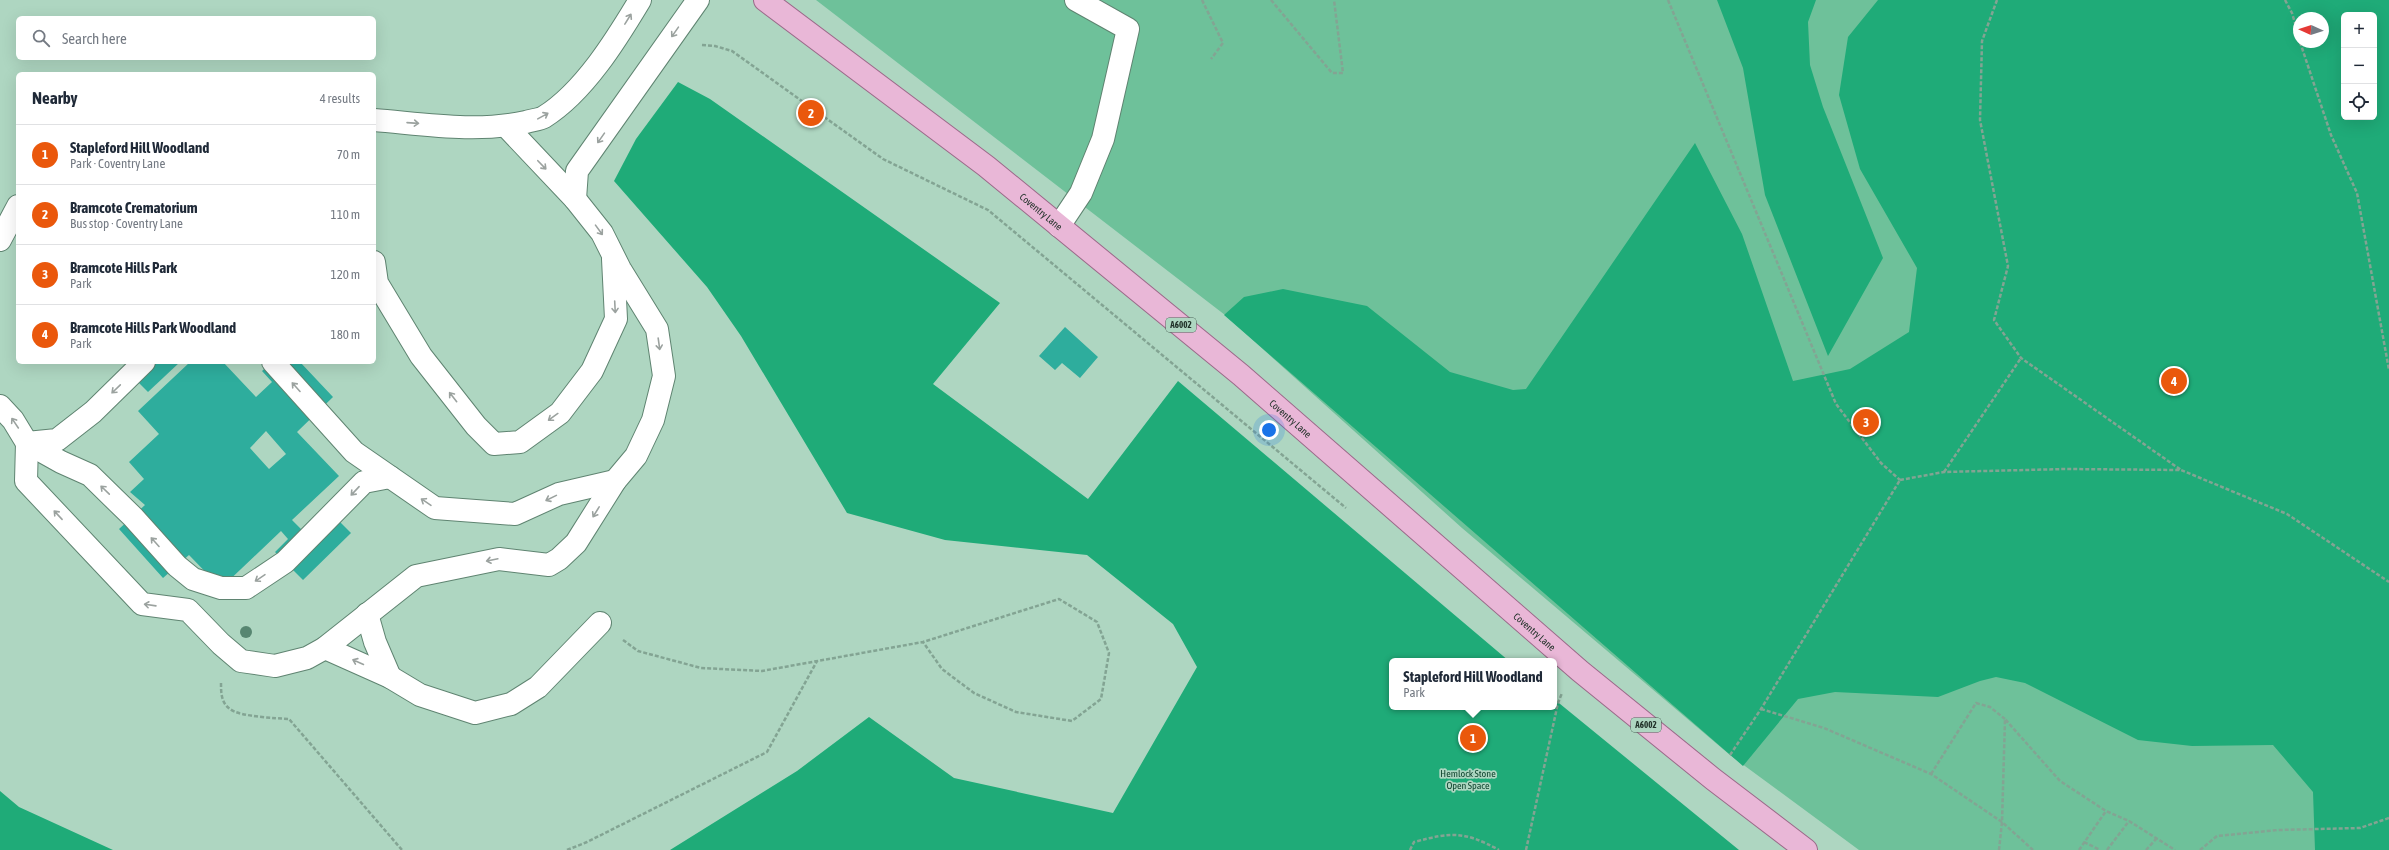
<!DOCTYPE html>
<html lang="en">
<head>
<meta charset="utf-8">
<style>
	body { margin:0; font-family:"Asap Condensed",sans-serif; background:#f6f6f7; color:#1f2937 }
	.controls { position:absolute; right:12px; top:12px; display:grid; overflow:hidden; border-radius:6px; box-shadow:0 4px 16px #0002 }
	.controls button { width:36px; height:36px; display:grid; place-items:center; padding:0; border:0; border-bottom:1px solid #e0e1e3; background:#fff; color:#1f2937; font:20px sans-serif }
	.compass { position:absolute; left:2293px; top:12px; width:36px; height:36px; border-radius:50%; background:#fff; box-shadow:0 4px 16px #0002; rotate:273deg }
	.you { position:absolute; left:1269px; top:430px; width:14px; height:14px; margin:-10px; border:3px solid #fff; border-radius:50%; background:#1a73e8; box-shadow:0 0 0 6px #1a73e833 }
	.badge { display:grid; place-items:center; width:26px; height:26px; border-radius:50%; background:#ea580c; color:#fff; font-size:13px; font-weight:700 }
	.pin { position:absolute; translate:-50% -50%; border:2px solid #fff; box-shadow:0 1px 4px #0006 }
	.popup { position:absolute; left:1389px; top:658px; width:168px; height:52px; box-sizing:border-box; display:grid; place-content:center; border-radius:6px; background:#fff; filter:drop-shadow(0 1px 3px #0005); font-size:13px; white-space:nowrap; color:#747a83 }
	.popup b { font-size:15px; color:#1f2937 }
	.popup::after { content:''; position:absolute; left:50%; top:100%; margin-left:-8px; border:8px solid transparent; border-top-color:#fff }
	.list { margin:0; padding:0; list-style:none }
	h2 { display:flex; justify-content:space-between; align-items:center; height:52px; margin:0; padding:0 16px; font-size:17px }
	h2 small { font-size:13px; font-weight:400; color:#747a83 }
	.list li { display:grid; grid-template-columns:26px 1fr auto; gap:12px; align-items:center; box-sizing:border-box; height:60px; padding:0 16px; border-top:1px solid #e0e1e3 }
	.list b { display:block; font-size:15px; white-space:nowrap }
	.list p { margin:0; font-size:13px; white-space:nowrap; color:#747a83 }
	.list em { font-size:13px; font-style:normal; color:#747a83 }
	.icon { flex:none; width:22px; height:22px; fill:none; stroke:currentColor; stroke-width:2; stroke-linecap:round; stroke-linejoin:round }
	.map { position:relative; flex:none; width:2389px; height:850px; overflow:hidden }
	.search { position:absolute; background:#fff; box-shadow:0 4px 16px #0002; left:16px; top:16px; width:360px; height:44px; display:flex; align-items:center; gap:10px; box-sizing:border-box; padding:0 14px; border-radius:6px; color:#747a83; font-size:15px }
	.panel { position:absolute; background:#fff; box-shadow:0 4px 16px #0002; left:16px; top:72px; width:360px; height:292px; border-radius:6px }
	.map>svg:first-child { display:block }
	.green { fill:#6ec19a; fill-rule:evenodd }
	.forest { fill:#1fab78; fill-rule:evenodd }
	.building { fill:#2ead9d; fill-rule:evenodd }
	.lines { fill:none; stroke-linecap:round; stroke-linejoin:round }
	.minor-casing { stroke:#5f8471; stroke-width:24 }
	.major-casing { stroke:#9a6989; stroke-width:24 }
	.path { stroke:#83a493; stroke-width:2.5; stroke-dasharray:4 2; stroke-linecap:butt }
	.minor { stroke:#fff; stroke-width:22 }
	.major { stroke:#e9b7d7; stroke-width:22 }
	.tree { fill:#578671 }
	.oneway { stroke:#9ba29f }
	.labels { text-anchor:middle; stroke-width:3.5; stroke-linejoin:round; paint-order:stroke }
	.shield { fill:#aed6c1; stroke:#4b6257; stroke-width:1 }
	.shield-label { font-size:9px; font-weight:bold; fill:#213129 }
	.street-label { font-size:10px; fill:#213129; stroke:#aed6c1 }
	.park-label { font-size:10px; fill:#10452f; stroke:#aed6c1 }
</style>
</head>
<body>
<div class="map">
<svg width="2389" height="850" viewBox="0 0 2389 850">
	<rect width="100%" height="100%" fill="#aed6c1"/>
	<path class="green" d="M 816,0 L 2389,0 L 2389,850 L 1859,850 L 1730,755 L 1462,528 L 1225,315 ZM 2344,15 L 2374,15 L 2374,117 L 2344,117 ZM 2299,18 L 2323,18 L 2323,42 L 2299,42 Z"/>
	<g class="forest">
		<path d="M 1717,0 L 1816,0 L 1808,22 L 1810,65 L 1823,107 L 1883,258 L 1828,356 L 1765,195 L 1743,68 Z"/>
		<path d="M 1878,0 L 2389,0 L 2389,850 L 2315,850 L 2313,792 L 2273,745 L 2192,746 L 2138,740 L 2025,683 L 1996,677 L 1980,681 L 1938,697 L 1835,692 L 1798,699 L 1743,766 L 1224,315 L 1244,297 L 1283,289 L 1367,306 L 1450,372 L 1513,390 L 1526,389 L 1695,143 L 1742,234 L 1793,381 L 1850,369 L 1909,332 L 1917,268 L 1860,169 L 1839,95 L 1848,37 ZM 2344,15 L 2374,15 L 2374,117 L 2344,117 ZM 2299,18 L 2323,18 L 2323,42 L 2299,42 Z"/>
		<path d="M 678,82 L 710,99 L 1000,303 L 933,384 L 1088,499 L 1178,381 L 1509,661 L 1392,661 L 1392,707 L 1554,707 L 1554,699 L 1739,850 L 670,850 L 797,771 L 869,717 L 954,778 L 1113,813 L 1197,667 L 1173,624 L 1087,555 L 945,540 L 847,513 L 741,336 L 707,287 L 614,181 L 636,139 Z"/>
		<path d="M 0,791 L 19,807 L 113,850 L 0,850 Z"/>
	</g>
	<g class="building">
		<path d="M 1065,327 L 1098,357 L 1080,378 L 1062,363 L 1055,370 L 1039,356 Z"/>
		<path d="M 135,362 L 180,362 L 148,392 L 126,370 Z"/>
		<path d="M 190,362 L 223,362 L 256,397 L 272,382 L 262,371 L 272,362 L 300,362 L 333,397 L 297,432 L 339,476 L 292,520 L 303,531 L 326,508 L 351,533 L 303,580 L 275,552 L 288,539 L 281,531 L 221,588 L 189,555 L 163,578 L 119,529 L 145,505 L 130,492 L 144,479 L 129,462 L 159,434 L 138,411 ZM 266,431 L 286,454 L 269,469 L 250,448 Z"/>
	</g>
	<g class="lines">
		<defs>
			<g id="minor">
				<path d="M 374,120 C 424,124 476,133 526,122 C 531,120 539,120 544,117 C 584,92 616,40 640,0"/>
				<path d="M 575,199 L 577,171 L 698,0"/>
				<path d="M 1059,226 L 1081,193 L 1103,139 L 1128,29 L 1076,0"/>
				<path d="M 0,240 L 18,206"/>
				<path d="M 374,262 L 377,283 L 421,356 L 476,426 L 494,444 L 520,442 L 560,413 L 592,371 L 616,319 L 613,259"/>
				<path d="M 273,362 L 354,452 L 435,508 L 515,514 L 559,494 L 615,481"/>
				<path d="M 0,406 L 13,420 L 27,443 L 61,462 L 90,475 L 133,517 L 177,566 L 193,579 L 221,588 L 246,588 L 285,562 L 364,482 L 390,477"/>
				<path d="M 27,443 L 26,481 L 142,604 L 188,610 L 221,644 L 241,661 L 275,666 L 307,658 L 325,648 L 416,576 L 499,559 L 549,565 L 559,559 L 576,543 L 615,481 L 636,456 L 653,420 L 664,376 L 657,329 L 620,269 L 602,233 L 575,199 L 506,126"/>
				<path d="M 27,443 L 57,440 L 93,412 L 144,362"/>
				<path d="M 367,614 L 375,642 L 390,677"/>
				<path d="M 325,648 L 390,677 L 420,695 L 475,713 L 511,704 L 538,687 L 600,623"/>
			</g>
			<g id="major">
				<path id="s1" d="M 765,0 L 986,166 L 1241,375 L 1580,671 L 1713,779 L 1806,850"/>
			</g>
		</defs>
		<use href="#minor" class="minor-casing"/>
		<use href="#major" class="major-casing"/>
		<g class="path">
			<path d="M 1202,0 L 1223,43 L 1211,59"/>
			<path d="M 1271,0 L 1332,73 L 1343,73 L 1334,0"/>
			<path d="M 1668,0 L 1836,404 L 1881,463 L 1900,480"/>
			<path d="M 1997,0 L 1982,41 L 1980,120 L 2008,266 L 1994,320 L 2021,358 L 2181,470"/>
			<path d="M 2285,0 L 2292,13 L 2299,37"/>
			<path d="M 2300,42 L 2331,135 L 2357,193 L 2389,370"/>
			<path d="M 702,45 L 715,46 L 732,51 L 883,159 L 988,210 L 1346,508"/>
			<path d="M 1944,472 L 2021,358"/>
			<path d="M 1900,480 L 1944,472 L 2065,469 L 2181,470 L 2287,514 L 2389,582"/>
			<path d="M 623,640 L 638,651 L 701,668 L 762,671 L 923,642 L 1059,599 L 1097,622 L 1109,653 L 1101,699 L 1072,721 L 1016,712 L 974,693 L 942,669 L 923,642"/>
			<path d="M 221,683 C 221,692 221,703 230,709 C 240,717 276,718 289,719 L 402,850"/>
			<path d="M 1761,709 L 1824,728 L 1931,774 L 2002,822 L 2033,850"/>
			<path d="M 1730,755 L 1761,709 L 1900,480"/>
			<path d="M 1931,774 L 1976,703 L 1990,707 L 2005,719"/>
			<path d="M 2084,842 L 2100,850"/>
			<path d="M 567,850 L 587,842 L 767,752 L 817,661"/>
			<path d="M 1410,850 L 1414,842 C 1452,832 1464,831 1499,850"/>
			<path d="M 1526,850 L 1558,703 L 1562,693"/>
			<path d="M 1999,850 L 2002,822 L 2005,719 L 2060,781 L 2106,811 L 2129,821 L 2175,850"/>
			<path d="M 2079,850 L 2106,811"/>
			<path d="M 2107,850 L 2129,821"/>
			<path d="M 2146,850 L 2157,838"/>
			<path d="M 2200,850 L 2217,836 L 2278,830 L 2360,828 L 2389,818"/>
		</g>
		<use href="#minor" class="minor"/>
		<use href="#major" class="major"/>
	</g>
	<circle class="tree" cx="246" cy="632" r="6"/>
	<defs><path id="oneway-shaft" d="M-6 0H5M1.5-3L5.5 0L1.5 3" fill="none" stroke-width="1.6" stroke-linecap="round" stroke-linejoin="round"/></defs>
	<g class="oneway">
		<use href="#oneway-shaft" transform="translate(628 19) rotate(-58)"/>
		<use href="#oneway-shaft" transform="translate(675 32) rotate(125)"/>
		<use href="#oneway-shaft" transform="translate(543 116) rotate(-29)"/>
		<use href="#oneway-shaft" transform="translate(413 123) rotate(4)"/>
		<use href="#oneway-shaft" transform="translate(601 138) rotate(125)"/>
		<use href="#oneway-shaft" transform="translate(542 165) rotate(46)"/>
		<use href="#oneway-shaft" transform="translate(599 230) rotate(54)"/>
		<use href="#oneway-shaft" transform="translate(615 307) rotate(87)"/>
		<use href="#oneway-shaft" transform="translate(659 344) rotate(82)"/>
		<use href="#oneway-shaft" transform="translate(296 387) rotate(-132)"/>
		<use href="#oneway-shaft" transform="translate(116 389) rotate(136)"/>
		<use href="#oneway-shaft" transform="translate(453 397) rotate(-128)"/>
		<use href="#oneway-shaft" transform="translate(553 417) rotate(144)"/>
		<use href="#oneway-shaft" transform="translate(15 423) rotate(-124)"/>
		<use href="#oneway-shaft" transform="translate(105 490) rotate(-136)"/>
		<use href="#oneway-shaft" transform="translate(355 491) rotate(133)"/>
		<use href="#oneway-shaft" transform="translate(551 498) rotate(154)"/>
		<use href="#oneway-shaft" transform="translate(426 502) rotate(-146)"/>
		<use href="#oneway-shaft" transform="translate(596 512) rotate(122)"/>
		<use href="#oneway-shaft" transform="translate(58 515) rotate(-133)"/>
		<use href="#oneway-shaft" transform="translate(155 542) rotate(-132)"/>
		<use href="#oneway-shaft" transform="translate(492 560) rotate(168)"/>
		<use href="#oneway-shaft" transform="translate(260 578) rotate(146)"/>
		<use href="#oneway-shaft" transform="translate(150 605) rotate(-172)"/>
		<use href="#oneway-shaft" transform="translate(358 662) rotate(-156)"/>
	</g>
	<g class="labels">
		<g class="shield">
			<rect x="1166" y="318" width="30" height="14" rx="3"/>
			<rect x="1631" y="718" width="30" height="14" rx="3"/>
		</g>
		<g class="shield-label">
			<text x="1181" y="328">A6002</text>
			<text x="1646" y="728">A6002</text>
		</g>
		<g class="street-label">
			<text dy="4" stroke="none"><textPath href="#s1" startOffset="348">Coventry Lane</textPath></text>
			<text dy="4" stroke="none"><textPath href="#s1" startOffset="672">Coventry Lane</textPath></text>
			<text dy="4" stroke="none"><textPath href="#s1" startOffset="996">Coventry Lane</textPath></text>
		</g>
		<g class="park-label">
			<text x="1468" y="777">Hemlock Stone<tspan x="1468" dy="12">Open Space</tspan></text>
		</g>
	</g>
</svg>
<div class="controls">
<button>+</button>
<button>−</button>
<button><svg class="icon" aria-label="locate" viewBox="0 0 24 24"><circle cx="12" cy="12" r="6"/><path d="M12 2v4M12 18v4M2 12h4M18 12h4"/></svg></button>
</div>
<svg class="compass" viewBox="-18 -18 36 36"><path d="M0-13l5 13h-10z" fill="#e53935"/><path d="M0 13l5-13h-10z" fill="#747a83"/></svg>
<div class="you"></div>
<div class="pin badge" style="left:1473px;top:738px">1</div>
<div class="popup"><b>Stapleford Hill Woodland</b>Park</div>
<div class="pin badge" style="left:811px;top:113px">2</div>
<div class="pin badge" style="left:1866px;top:422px">3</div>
<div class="pin badge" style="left:2174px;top:381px">4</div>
<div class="search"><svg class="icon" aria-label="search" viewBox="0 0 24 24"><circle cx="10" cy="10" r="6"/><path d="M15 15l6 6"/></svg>Search here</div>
<section class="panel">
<h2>Nearby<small>4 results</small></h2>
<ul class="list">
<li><span class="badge">1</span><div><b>Stapleford Hill Woodland</b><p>Park · Coventry Lane</p></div><em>70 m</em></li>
<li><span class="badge">2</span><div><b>Bramcote Crematorium</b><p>Bus stop · Coventry Lane</p></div><em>110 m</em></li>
<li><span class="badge">3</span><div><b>Bramcote Hills Park</b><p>Park</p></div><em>120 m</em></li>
<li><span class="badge">4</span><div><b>Bramcote Hills Park Woodland</b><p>Park</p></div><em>180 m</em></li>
</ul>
</section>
</div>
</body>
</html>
